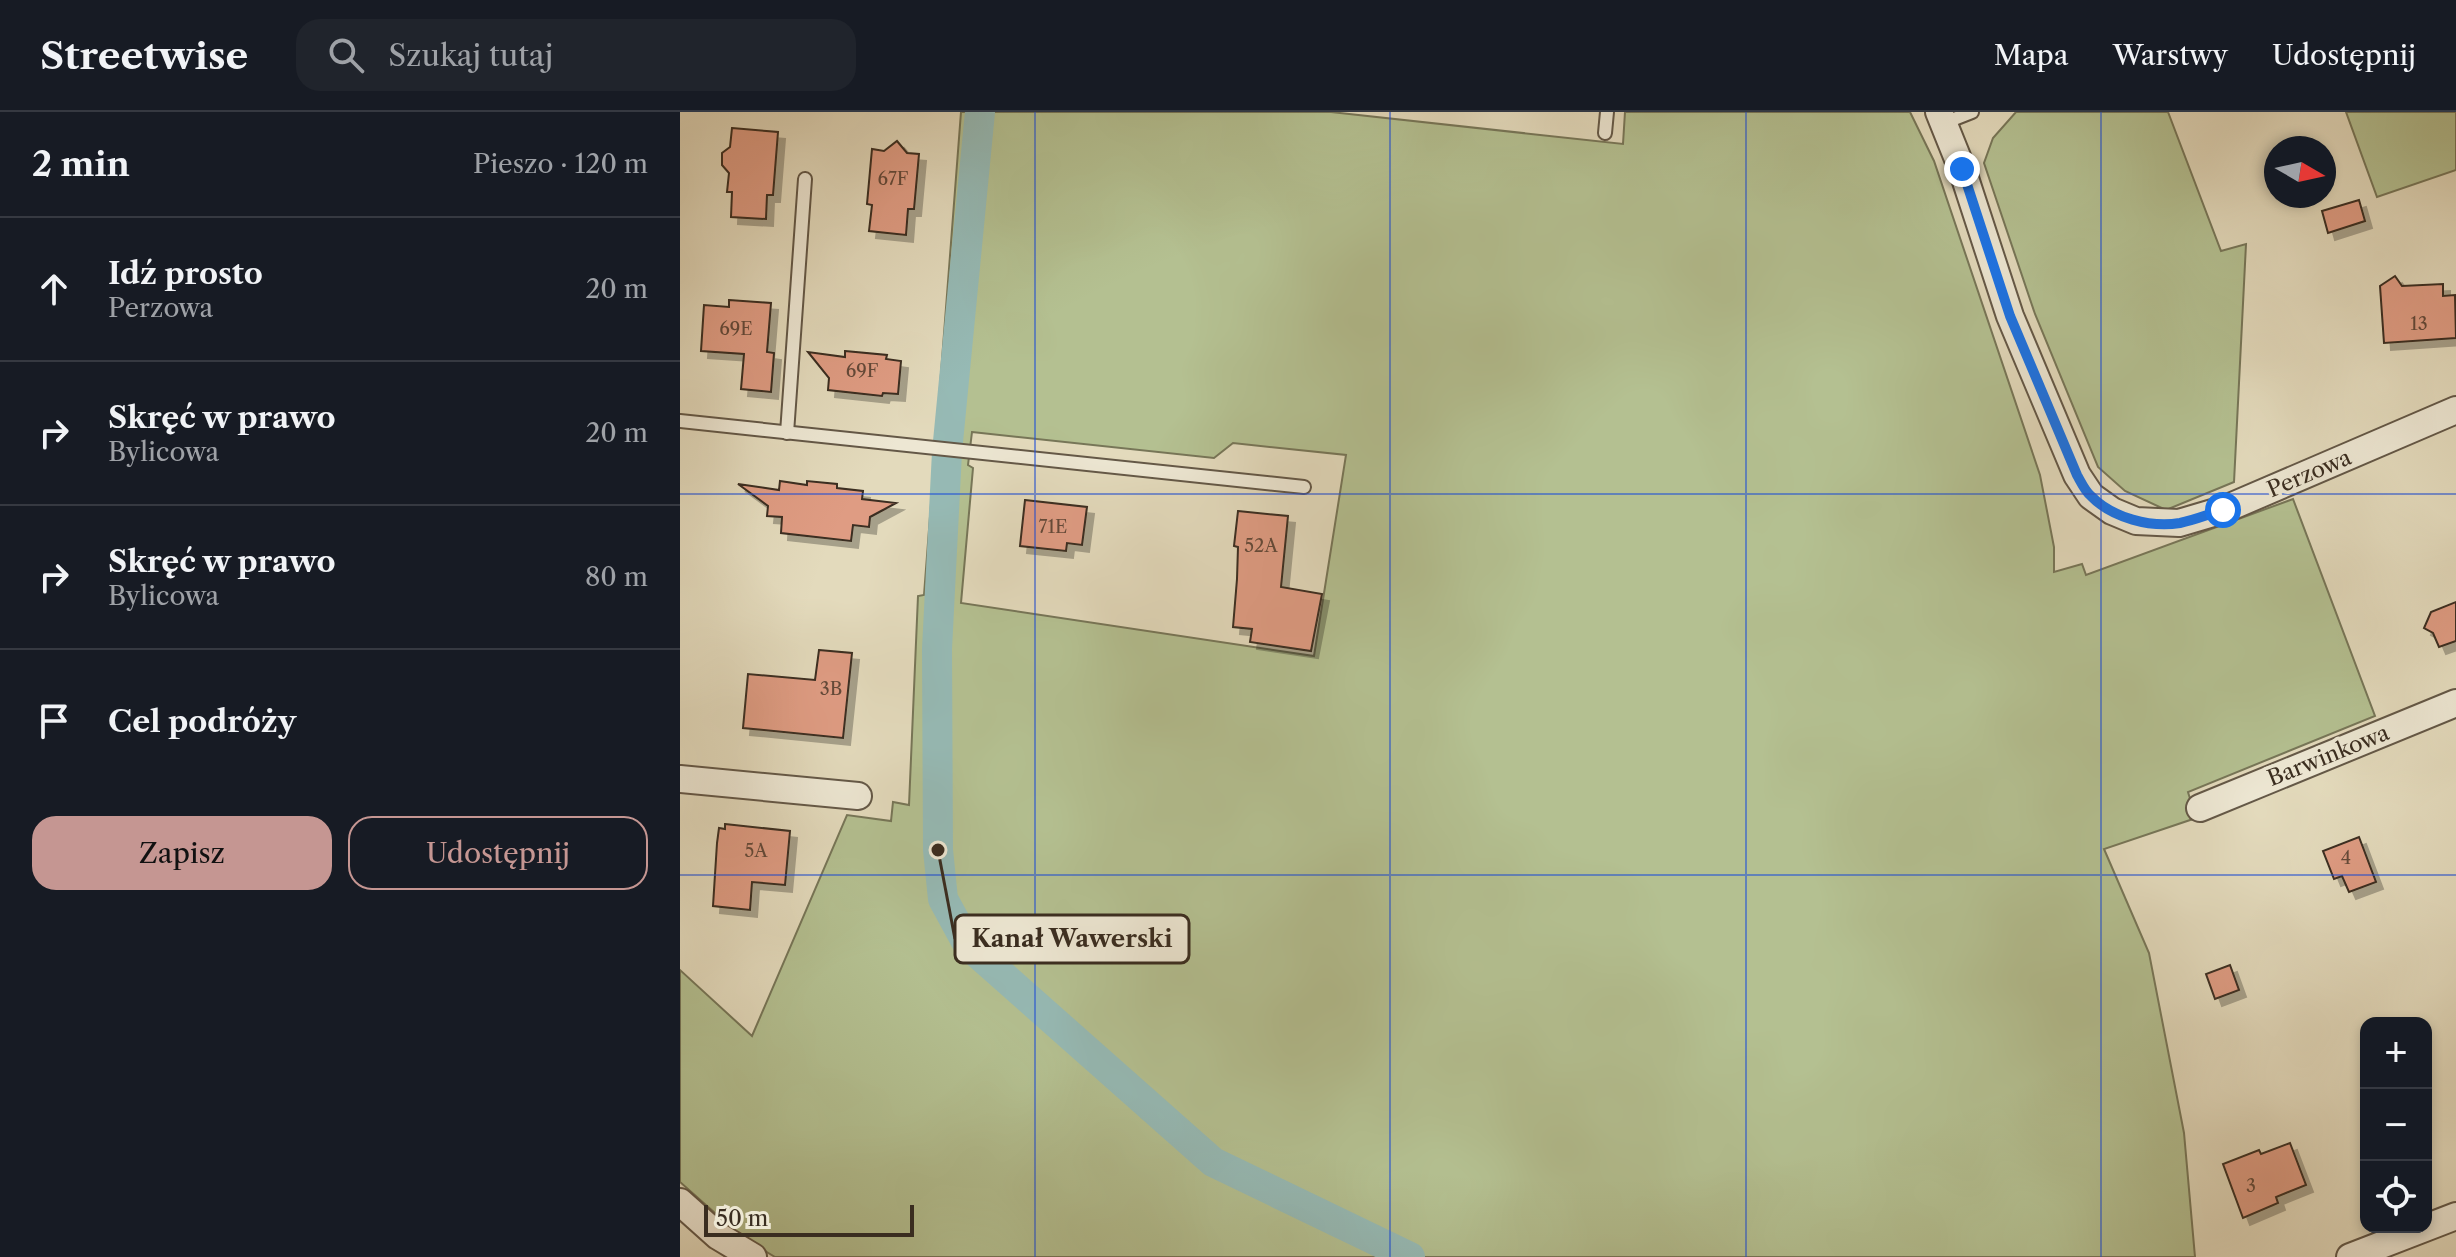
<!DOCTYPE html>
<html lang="pl">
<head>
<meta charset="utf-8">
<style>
	body { margin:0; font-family:"Libre Caslon Text",serif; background:#20242c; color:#f1f3f6 }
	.controls { position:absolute; right:24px; bottom:24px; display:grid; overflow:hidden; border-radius:16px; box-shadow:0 4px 12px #0003 }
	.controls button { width:72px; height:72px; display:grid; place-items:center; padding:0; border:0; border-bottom:2px solid #363941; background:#171b24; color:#f1f3f6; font:40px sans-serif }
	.compass { position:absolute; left:1584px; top:24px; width:72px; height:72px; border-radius:50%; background:#171b24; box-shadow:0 4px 12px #0003; rotate:99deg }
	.scale { position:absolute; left:24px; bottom:20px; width:210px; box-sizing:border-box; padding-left:8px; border:4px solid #3a2d20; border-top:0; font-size:22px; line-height:28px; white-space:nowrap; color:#3a2d20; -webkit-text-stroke:6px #ede7d3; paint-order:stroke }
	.stop { position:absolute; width:24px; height:24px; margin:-18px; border:6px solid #1a73e8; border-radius:50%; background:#fff }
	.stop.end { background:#1a73e8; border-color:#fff; box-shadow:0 2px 8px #0008 }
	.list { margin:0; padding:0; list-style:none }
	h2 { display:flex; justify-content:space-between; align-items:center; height:104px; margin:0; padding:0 32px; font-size:34px }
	h2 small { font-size:26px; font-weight:400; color:#9ea1a6 }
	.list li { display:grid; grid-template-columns:52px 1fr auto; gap:24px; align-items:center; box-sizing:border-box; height:144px; padding:0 32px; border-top:2px solid #363941 }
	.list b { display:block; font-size:30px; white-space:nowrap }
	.list p { margin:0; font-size:26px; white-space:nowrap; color:#9ea1a6 }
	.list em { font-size:26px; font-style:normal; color:#9ea1a6 }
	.actions { display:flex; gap:16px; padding:24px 32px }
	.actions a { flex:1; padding:18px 0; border:2px solid #c59692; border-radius:24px; text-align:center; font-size:28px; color:#c59692 }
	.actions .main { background:#c59692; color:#111 }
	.icon { flex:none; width:44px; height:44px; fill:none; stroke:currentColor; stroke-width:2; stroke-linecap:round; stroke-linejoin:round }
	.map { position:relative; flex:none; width:1776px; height:1145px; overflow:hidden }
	header { display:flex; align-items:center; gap:48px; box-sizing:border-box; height:112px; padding:0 40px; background:#171b24; border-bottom:2px solid #363941 }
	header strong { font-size:38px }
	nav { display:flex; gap:44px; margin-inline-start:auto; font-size:28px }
	.search { width:560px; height:72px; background:#20242c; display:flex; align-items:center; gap:20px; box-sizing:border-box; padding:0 28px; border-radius:24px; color:#9ea1a6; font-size:30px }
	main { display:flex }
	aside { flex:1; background:#171b24 }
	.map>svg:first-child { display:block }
	.green { fill:#b4c091; stroke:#777658; stroke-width:2; fill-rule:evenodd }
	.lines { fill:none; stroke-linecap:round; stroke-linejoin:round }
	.canal { stroke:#96bab5; stroke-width:30 }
	.building { fill:#df9c83; stroke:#3a2d20; stroke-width:2; filter:url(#shadow) }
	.service-casing { stroke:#645847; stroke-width:16 }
	.minor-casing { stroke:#645847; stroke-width:30 }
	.service { stroke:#ede7d3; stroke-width:12 }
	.minor { stroke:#ede7d3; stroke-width:26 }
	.route { stroke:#1a73e8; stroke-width:10 }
	.grid { fill:none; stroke:#1d4ed8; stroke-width:2; stroke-opacity:0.55 }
	.labels { text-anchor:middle; stroke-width:7; stroke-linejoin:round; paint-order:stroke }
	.number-label { font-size:18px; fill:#634939 }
	.street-label { font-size:22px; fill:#3a2d20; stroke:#ede7d3 }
	.leader { fill:none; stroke:#3a2d20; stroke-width:3 }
	.callout-dot { fill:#3a2d20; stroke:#ede7d3; stroke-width:3 }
	.callout { fill:#ede7d3; stroke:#3a2d20; stroke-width:3 }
	.callout-label { font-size:24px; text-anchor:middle; font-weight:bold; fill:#3a2d20 }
</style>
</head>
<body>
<header>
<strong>Streetwise</strong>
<div class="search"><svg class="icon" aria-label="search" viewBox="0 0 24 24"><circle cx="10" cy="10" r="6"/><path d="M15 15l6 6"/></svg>Szukaj tutaj</div>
<nav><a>Mapa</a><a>Warstwy</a><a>Udostępnij</a></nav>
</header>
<main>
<aside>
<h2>2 min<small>Pieszo · 120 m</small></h2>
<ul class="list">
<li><svg class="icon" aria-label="ahead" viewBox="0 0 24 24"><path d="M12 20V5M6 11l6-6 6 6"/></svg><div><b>Idź prosto</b><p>Perzowa</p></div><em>20 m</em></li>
<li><svg class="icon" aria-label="right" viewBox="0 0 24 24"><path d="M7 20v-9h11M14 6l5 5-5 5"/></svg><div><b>Skręć w prawo</b><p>Bylicowa</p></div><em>20 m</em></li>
<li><svg class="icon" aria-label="right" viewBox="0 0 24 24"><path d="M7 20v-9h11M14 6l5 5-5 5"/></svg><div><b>Skręć w prawo</b><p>Bylicowa</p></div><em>80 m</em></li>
<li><svg class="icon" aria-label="arrive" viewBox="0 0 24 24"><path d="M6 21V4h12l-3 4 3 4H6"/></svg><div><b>Cel podróży</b></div></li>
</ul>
<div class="actions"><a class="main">Zapisz</a><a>Udostępnij</a></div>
</aside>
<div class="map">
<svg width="1776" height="1145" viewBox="0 0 1776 1145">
	<defs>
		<filter id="shadow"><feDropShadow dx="7" dy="7" stdDeviation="0" flood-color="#0004"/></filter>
	</defs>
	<rect width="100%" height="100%" fill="#e3dabc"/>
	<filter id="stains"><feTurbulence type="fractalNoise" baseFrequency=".0025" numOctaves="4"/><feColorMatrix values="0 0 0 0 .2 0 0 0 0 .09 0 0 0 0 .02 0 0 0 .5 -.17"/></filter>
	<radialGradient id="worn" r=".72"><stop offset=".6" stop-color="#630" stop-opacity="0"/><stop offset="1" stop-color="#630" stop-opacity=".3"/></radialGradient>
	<g class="green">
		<path d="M 281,0 L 651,0 L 943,32 L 945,0 L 1230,0 L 1254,49 L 1360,363 L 1374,435 L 1374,460 L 1402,452 L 1406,463 L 1613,387 L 1695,604 L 1508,680 L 1516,706 L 1424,737 L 1469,841 L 1504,1021 L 1515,1145 L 95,1145 L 62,1125 L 0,1070 L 0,858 L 72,924 L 167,703 L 211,709 L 213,690 L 229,693 L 238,484 L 244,483 ZM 292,320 L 534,346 L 553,331 L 666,343 L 634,544 L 281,491 L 293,356 L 288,353 Z"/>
		<path d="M 1336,0 L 1488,0 L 1541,139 L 1566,132 L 1554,370 L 1486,398 L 1445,379 L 1418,355 L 1355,202 L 1304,51 L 1313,26 Z"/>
		<path d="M 1666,0 L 1776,0 L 1776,58 L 1697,85 Z"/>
	</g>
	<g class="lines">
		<path class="canal" d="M 300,0 L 267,340 L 257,537 L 258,738 L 263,787 L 288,833 L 533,1050 L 730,1145"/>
	</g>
	<g class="building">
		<path d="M 52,16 L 98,20 L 93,83 L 87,83 L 86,107 L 51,105 L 52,80 L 47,80 L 49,61 L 42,53 L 42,41 L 50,35 Z"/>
		<path d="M 217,29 L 227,41 L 239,42 L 234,97 L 228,97 L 226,123 L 189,119 L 192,93 L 187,92 L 192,37 L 204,39 Z"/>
		<path d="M 1679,88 L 1685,109 L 1648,121 L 1642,99 Z"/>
		<path d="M 1715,164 L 1722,174 L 1763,172 L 1763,184 L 1775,183 L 1776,226 L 1704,231 L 1700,174 Z"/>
		<path d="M 49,188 L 91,191 L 87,240 L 94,241 L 91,280 L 61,277 L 64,242 L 21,239 L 24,193 L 49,195 Z"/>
		<path d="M 165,239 L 207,243 L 206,247 L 221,249 L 218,282 L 203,281 L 202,284 L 148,278 L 149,266 L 128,240 L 165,245 Z"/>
		<path d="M 100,369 L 127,373 L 127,369 L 157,372 L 157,376 L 183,379 L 182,387 L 216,391 L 190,405 L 189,415 L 173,413 L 171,429 L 101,421 L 102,405 L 87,404 L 88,394 L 58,372 L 99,378 Z"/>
		<path d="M 345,388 L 407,395 L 402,433 L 387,431 L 386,439 L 340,434 Z"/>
		<path d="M 558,399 L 608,404 L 601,475 L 642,482 L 631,539 L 570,530 L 572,517 L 553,515 L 557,467 L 558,435 L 554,434 Z"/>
		<path d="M 1776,490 L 1776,529 L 1759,535 L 1753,521 L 1744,516 L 1751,500 Z"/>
		<path d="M 139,538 L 172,541 L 163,626 L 63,616 L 68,562 L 135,568 Z"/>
		<path d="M 45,712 L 110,719 L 105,773 L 72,770 L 70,798 L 33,794 L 37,731 L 39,716 L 45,717 Z"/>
		<path d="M 1679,725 L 1696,770 L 1669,780 L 1662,764 L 1654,767 L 1643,739 Z"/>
		<path d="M 1550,853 L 1559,878 L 1535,887 L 1526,862 Z"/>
		<path d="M 1610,1031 L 1626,1073 L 1596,1085 L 1598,1091 L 1563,1106 L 1543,1052 L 1579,1038 L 1581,1042 Z"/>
	</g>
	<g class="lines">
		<defs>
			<g id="service">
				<path d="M 1264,11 L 1292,0"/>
				<path d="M 925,21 L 927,0"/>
				<path d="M 0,309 L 624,375"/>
				<path d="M 107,321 L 125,67"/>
			</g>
			<g id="minor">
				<path d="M 1259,0 L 1282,57 L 1330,204 L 1397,363 L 1411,384 L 1432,399 L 1456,409 L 1499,411 L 1543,398 L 1776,298"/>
				<path d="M 0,667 L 178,684"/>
				<path d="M 1520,696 L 1776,591"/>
				<path d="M 0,1090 L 38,1124 L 73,1145"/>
				<path d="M 1670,1145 L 1776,1104"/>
			</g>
		</defs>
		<use href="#service" class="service-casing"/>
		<use href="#minor" class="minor-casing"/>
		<use href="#service" class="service"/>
		<use href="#minor" class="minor"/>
	</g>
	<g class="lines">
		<path class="route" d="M 1282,57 L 1330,204 L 1397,363 C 1401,370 1405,379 1411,384 C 1432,406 1471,416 1500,411 C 1515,408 1529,402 1543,398"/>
	</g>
	<path class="grid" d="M 355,0 L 355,1145M 710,0 L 710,1145M 1066,0 L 1066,1145M 1421,0 L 1421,1145M 0,382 L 1776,382M 0,763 L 1776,763"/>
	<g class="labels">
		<g class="number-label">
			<text x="213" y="73">67F</text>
			<text x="1739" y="218">13</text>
			<text x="56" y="223">69E</text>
			<text x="182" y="265">69F</text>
			<text x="373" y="421">71E</text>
			<text x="581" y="440">52A</text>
			<text x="151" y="583">3B</text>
			<text x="76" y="745">5A</text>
			<text x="1666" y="752">4</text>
			<text x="1571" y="1080">3</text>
		</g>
		<g class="street-label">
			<text transform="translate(1629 361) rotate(-23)" y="8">Perzowa</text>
			<text transform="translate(1648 643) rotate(-22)" y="8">Barwinkowa</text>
		</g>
	</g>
	<path class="leader" d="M258 738L275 827"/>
	<circle class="callout-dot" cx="258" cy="738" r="8"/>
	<rect class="callout" x="275" y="803" width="234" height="48" rx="8"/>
	<g class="callout-label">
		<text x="392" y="835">Kanał Wawerski</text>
	</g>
	<rect width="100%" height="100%" filter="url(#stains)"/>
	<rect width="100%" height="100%" fill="url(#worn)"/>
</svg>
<div class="controls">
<button>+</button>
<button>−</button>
<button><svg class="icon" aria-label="locate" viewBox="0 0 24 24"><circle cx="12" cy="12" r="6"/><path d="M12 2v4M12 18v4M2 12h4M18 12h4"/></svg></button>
</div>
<svg class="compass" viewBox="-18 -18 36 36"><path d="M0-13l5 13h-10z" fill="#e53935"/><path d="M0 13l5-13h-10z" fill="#9ea1a6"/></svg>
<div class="scale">50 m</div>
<div class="stop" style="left:1543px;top:398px"></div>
<div class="stop end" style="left:1282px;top:57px"></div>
</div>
</main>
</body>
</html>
